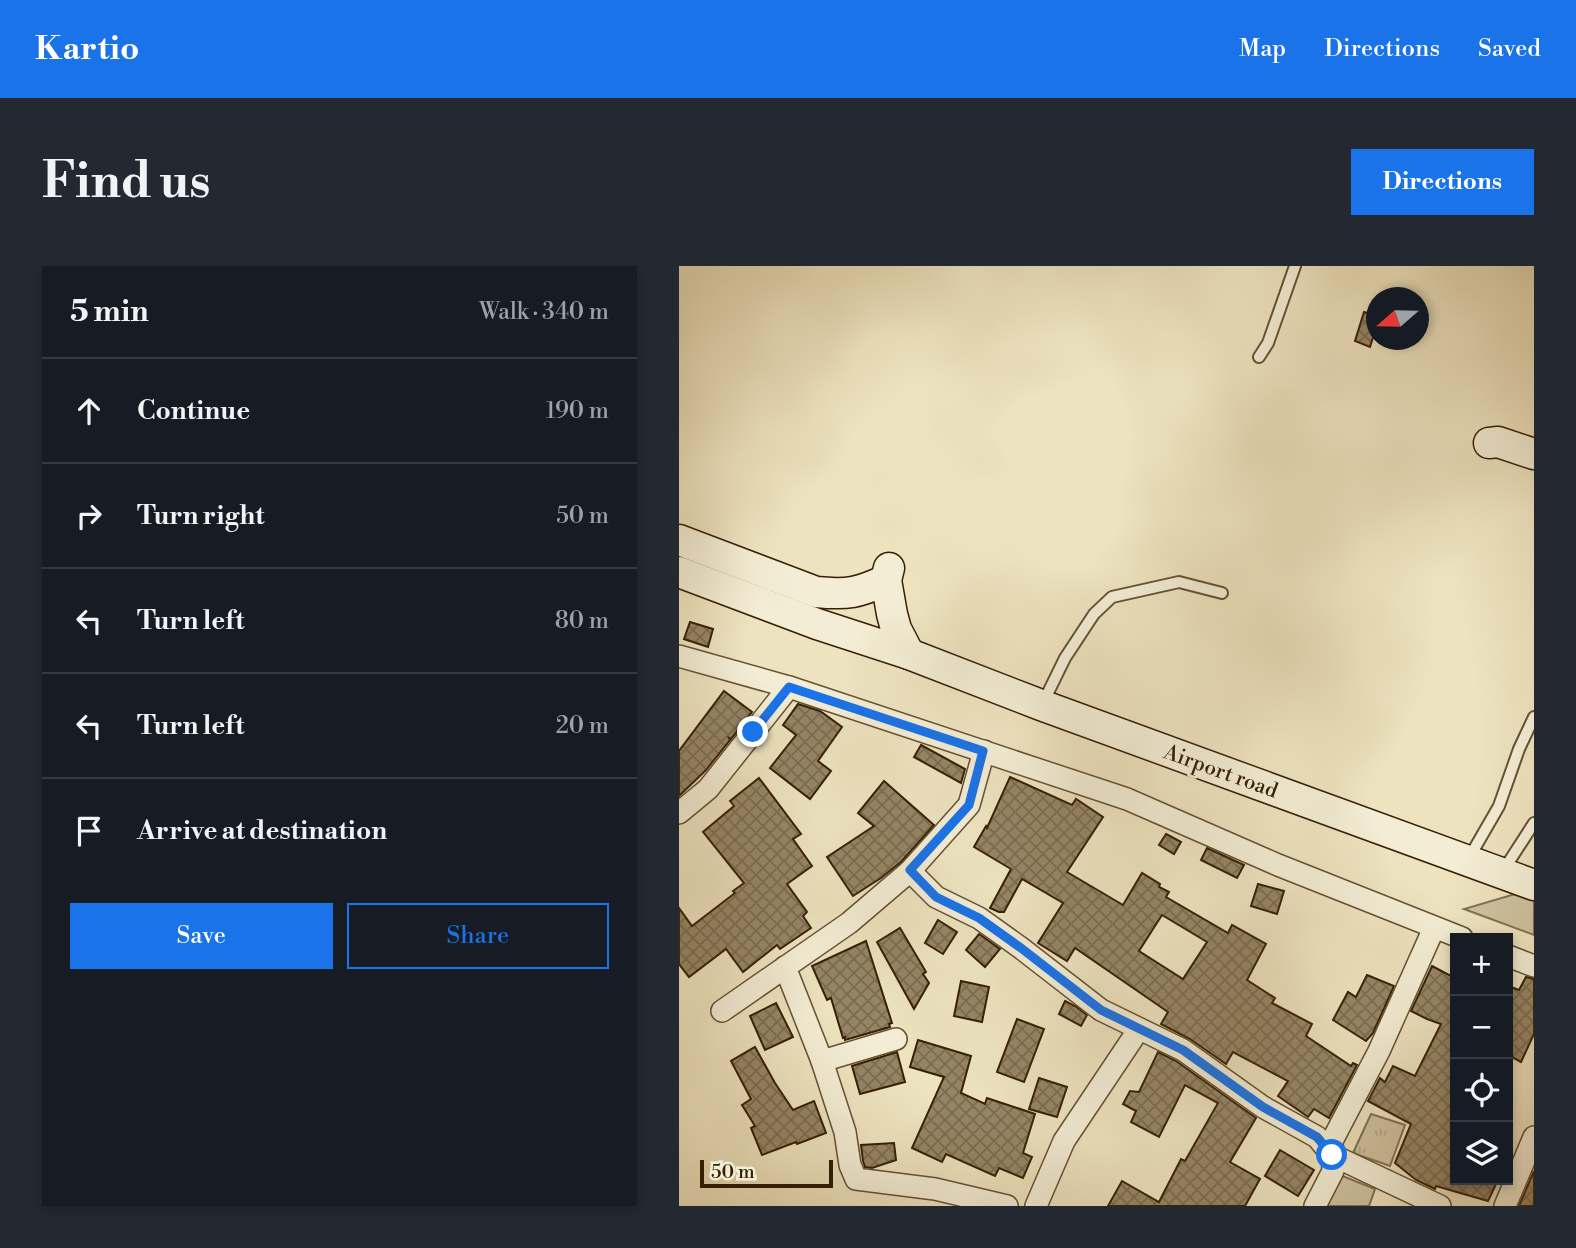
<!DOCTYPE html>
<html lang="en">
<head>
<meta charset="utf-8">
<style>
	body { margin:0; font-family:"Libre Bodoni",serif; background:#242831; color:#f1f3f6 }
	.controls { position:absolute; right:21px; bottom:21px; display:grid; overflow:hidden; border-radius:0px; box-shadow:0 4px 10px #0003 }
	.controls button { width:63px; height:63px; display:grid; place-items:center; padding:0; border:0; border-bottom:2px solid #363941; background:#171b24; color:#f1f3f6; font:35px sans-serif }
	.compass { position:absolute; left:687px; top:21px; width:63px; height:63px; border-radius:50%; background:#171b24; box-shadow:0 4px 10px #0003; rotate:250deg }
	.scale { position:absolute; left:21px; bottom:18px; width:133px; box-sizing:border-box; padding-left:7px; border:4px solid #362004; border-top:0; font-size:19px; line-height:24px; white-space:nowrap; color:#362004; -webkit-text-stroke:5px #f3edd5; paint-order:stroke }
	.stop { position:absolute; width:21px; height:21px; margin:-16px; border:5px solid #1a73e8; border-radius:50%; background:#fff }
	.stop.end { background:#1a73e8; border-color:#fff; box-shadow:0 2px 7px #0008 }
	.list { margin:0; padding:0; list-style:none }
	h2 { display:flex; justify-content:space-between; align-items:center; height:91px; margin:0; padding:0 28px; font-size:30px }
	h2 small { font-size:23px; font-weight:400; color:#9ea1a6 }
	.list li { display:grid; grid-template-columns:46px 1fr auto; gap:21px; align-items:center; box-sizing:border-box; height:105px; padding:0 28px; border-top:2px solid #363941 }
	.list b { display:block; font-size:26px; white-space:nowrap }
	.list em { font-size:23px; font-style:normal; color:#9ea1a6 }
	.actions { display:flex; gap:14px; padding:21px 28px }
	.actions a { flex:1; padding:16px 0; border:2px solid #1a73e8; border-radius:0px; text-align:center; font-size:24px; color:#1a73e8 }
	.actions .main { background:#1a73e8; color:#fff }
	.icon { flex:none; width:38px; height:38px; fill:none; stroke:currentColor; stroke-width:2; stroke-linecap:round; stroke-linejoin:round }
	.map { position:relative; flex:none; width:855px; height:940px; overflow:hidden; border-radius:0px }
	header { display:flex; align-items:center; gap:42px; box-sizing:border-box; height:98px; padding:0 35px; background:#1a73e8; color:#fff }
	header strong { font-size:33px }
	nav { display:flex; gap:38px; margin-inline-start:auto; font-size:24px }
	.intro { display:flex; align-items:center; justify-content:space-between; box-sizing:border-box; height:168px; padding:0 42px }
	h1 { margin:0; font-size:49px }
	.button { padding:18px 32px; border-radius:0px; background:#1a73e8; color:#fff; font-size:24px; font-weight:700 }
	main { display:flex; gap:42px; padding:0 42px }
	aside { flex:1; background:#171b24; border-radius:0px; box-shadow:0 4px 10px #0003 }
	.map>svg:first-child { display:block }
	.grass { fill:#cec29f; stroke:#827152; stroke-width:2 }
	.park { fill:url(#park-tufts); stroke:#827152; stroke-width:2 }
	.building { fill:url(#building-cross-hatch); stroke:#362004; stroke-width:2; fill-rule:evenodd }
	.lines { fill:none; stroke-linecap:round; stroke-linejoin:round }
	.lane-casing { stroke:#645133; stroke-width:14 }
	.street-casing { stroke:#645133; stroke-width:24 }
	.secondary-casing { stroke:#362004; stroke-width:33 }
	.lane { stroke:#f3edd5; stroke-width:10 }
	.street { stroke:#f3edd5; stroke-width:21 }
	.secondary { stroke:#f3edd5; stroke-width:30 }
	.route { stroke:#1a73e8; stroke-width:9 }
	.labels { text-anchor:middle; stroke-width:5; stroke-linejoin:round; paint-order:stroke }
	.street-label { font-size:21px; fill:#362004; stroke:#f3edd5 }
</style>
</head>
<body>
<header>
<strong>Kartio</strong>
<nav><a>Map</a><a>Directions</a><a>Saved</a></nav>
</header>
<div class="intro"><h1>Find us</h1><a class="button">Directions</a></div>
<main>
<aside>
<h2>5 min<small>Walk · 340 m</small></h2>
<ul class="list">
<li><svg class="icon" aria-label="ahead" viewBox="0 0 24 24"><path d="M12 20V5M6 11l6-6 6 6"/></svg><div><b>Continue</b></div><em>190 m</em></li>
<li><svg class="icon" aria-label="right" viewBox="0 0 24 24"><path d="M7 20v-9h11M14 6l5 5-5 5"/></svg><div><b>Turn right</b></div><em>50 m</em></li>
<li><svg class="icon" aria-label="left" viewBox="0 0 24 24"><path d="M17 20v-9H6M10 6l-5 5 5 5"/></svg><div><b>Turn left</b></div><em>80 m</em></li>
<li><svg class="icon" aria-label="left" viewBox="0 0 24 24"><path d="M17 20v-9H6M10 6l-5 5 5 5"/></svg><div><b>Turn left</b></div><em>20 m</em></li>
<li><svg class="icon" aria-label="arrive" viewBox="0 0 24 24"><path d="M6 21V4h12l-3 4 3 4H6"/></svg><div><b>Arrive at destination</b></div></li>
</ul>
<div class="actions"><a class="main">Save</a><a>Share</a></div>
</aside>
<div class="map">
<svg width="855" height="940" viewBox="0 0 855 940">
	<defs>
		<pattern id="park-tufts" width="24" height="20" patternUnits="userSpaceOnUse" patternTransform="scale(1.75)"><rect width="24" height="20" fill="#cec29f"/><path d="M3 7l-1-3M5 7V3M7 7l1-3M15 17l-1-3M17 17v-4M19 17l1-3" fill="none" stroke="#b2a687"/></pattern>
		<pattern id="building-cross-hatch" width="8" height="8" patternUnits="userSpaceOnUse" patternTransform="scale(1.75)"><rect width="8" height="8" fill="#958565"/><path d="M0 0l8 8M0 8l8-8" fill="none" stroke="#7a6c51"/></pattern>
	</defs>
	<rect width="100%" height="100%" fill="#ede3bf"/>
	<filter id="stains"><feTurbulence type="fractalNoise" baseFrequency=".00286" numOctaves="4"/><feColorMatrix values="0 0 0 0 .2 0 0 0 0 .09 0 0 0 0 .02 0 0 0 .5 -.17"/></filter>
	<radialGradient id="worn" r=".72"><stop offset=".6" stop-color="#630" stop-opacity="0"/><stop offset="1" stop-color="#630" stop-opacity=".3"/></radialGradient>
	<g class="grass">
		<path d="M 836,628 L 855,634 L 855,669 L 785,643 Z"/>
		<path d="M 656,907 L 696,923 L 690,940 L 649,940 L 642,936 Z"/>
	</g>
	<path class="park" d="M 692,848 L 726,859 L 711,900 L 674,887 Z"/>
	<g class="building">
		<path d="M 685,46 L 697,50 L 697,62 L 691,81 L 676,75 Z"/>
		<path d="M 11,356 L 34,363 L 29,381 L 5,373 Z"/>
		<path d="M 45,425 L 73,446 L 52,473 L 50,472 L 51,474 L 27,504 L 0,530 L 0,485 Z"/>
		<path d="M 119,438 L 141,445 L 163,461 L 139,495 L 152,505 L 131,533 L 91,502 L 117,469 L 104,459 Z"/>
		<path d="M 242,479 L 286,503 L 282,517 L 235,491 Z"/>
		<path d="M 331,511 L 393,539 L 397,533 L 424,551 L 388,606 L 444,639 L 463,607 L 481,618 L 480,621 L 490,626 L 487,631 L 549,667 L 553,659 L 587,678 L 568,714 L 596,732 L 593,737 L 633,758 L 627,770 L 672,800 L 674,797 L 678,799 L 650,852 L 635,843 L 629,851 L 599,830 L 609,815 L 554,786 L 547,798 L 511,773 L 482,758 L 489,746 L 396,682 L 388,695 L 359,677 L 384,637 L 343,613 L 325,646 L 320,646 L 311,642 L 332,603 L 295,581 L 307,560 L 308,562 ZM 483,649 L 528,676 L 504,713 L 460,685 Z"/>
		<path d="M 80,512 L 122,568 L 114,573 L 133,600 L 108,618 L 128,646 L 124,650 L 132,662 L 101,683 L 98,679 L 64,706 L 47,683 L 10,711 L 0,698 L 0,642 L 13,660 L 56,627 L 54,625 L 65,617 L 24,566 L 55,540 L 51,535 Z"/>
		<path d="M 205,515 L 255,559 L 222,596 L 202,612 L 174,630 L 148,591 L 195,560 L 179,547 Z"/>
		<path d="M 487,568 L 502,576 L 495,588 L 480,579 Z"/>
		<path d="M 528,582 L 565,599 L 558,612 L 522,594 Z"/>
		<path d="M 579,618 L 605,625 L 598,648 L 572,640 Z"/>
		<path d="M 259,654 L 278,666 L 264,688 L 246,677 Z"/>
		<path d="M 221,662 L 247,706 L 244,708 L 250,717 L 235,743 L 198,676 Z"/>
		<path d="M 300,668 L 321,683 L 306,701 L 287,684 Z"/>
		<path d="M 187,675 L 213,757 L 210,758 L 211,761 L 166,774 L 166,771 L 164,772 L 152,732 L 148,734 L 133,700 Z"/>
		<path d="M 753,700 L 776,712 L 776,914 L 819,914 L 809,935 L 757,920 L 756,923 L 737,914 L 716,897 L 732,858 L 689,835 L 701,812 L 706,816 L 714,800 L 736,810 L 762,758 L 748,753 L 732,745 Z"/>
		<path d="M 688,709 L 715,720 L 694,767 L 687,775 L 654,754 L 669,726 L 677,731 Z"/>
		<path d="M 847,711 L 855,713 L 855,768 L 842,796 L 829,789 L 829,720 L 840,724 Z"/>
		<path d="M 282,715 L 310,721 L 303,756 L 275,750 Z"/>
		<path d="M 386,735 L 396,740 L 408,749 L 402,760 L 380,748 Z"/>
		<path d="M 97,737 L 114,771 L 86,784 L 71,750 Z"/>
		<path d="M 338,753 L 365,763 L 345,816 L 318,806 Z"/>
		<path d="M 239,774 L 292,790 L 282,827 L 306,838 L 308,832 L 356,848 L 344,887 L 353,891 L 344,912 L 320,902 L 316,910 L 267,888 L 263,896 L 233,882 L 265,811 L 231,801 Z"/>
		<path d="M 76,781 L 96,817 L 114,844 L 135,835 L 147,867 L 118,878 L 117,876 L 83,889 L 72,862 L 76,860 L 63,839 L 72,833 L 52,795 Z"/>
		<path d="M 218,786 L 226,816 L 181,828 L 173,800 Z"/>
		<path d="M 479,786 L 497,795 L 577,852 L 551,896 L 581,913 L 566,940 L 429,940 L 443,915 L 480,936 L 502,893 L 506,895 L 539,837 L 506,819 L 480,871 L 452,856 L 457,845 L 444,838 L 451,825 L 460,826 Z"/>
		<path d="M 360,812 L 388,821 L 378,851 L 350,843 Z"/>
		<path d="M 215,877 L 217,894 L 193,902 L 186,901 L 184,895 L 182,879 Z"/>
		<path d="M 601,884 L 635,904 L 619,930 L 586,910 Z"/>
		<path d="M 855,905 L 855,940 L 840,940 Z"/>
	</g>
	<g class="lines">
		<defs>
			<g id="lane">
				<path d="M 580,91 L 589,77 L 616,0"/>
				<path d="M 364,437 L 386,392 L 415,348 L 433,331 L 500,316 L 543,327"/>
				<path d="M 790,592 L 820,540 L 840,483 L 855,451"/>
				<path d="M 824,605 L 855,557"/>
			</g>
			<g id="street">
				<path d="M 0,390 L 110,421 L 448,533 L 599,599 L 783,672"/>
				<path d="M 0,547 L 29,523 L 110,421"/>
				<path d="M 231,605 L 257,631 L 300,652 L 342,682 L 422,744 L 504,784 L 584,841 L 638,871 L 653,889 L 761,940"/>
				<path d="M 829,690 L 855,700"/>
				<path d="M 106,701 L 143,795 L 166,866 L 171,899 L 177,913 L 256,923 L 328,940"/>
				<path d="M 43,745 L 170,657 L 231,605 L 290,539 L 305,485"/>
				<path d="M 143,795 L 217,773"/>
				<path d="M 357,940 L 385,875 L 460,763"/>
				<path d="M 636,940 L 654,905 L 653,875 L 700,785 L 755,662"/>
				<path d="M 826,940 L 855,871"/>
			</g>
			<g id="secondary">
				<path d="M 810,177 L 819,176 L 855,188"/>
				<path d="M 0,274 L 137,326 C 169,329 179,327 207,314 L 210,302"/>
				<path d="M 0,306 L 138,358 L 230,388 L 362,439 L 855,619"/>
				<path d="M 207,314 L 213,348 L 217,363 L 230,388"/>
			</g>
		</defs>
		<use href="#lane" class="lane-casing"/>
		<use href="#street" class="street-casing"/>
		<use href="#secondary" class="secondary-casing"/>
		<use href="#lane" class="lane"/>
		<use href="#street" class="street"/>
		<use href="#secondary" class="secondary"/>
	</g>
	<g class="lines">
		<path class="route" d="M 74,466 L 110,421 L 304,485 L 290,539 L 231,604 L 257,631 L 300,652 L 342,682 L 422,744 L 504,784 L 584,841 L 638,871 L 653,889"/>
	</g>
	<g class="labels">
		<g class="street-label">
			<text transform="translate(542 505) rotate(20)" y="7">Airport road</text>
		</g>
	</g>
	<rect width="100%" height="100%" filter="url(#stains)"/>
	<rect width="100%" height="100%" fill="url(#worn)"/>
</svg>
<div class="controls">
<button>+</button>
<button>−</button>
<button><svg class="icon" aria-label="locate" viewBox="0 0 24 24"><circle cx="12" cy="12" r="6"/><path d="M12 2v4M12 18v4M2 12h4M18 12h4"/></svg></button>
<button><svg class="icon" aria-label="layers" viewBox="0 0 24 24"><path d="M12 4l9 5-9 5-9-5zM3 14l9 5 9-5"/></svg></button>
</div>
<svg class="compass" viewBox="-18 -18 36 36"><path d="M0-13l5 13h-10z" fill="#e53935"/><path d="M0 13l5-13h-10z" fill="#9ea1a6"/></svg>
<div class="scale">50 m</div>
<div class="stop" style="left:653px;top:889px"></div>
<div class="stop end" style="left:74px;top:466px"></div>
</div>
</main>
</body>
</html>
